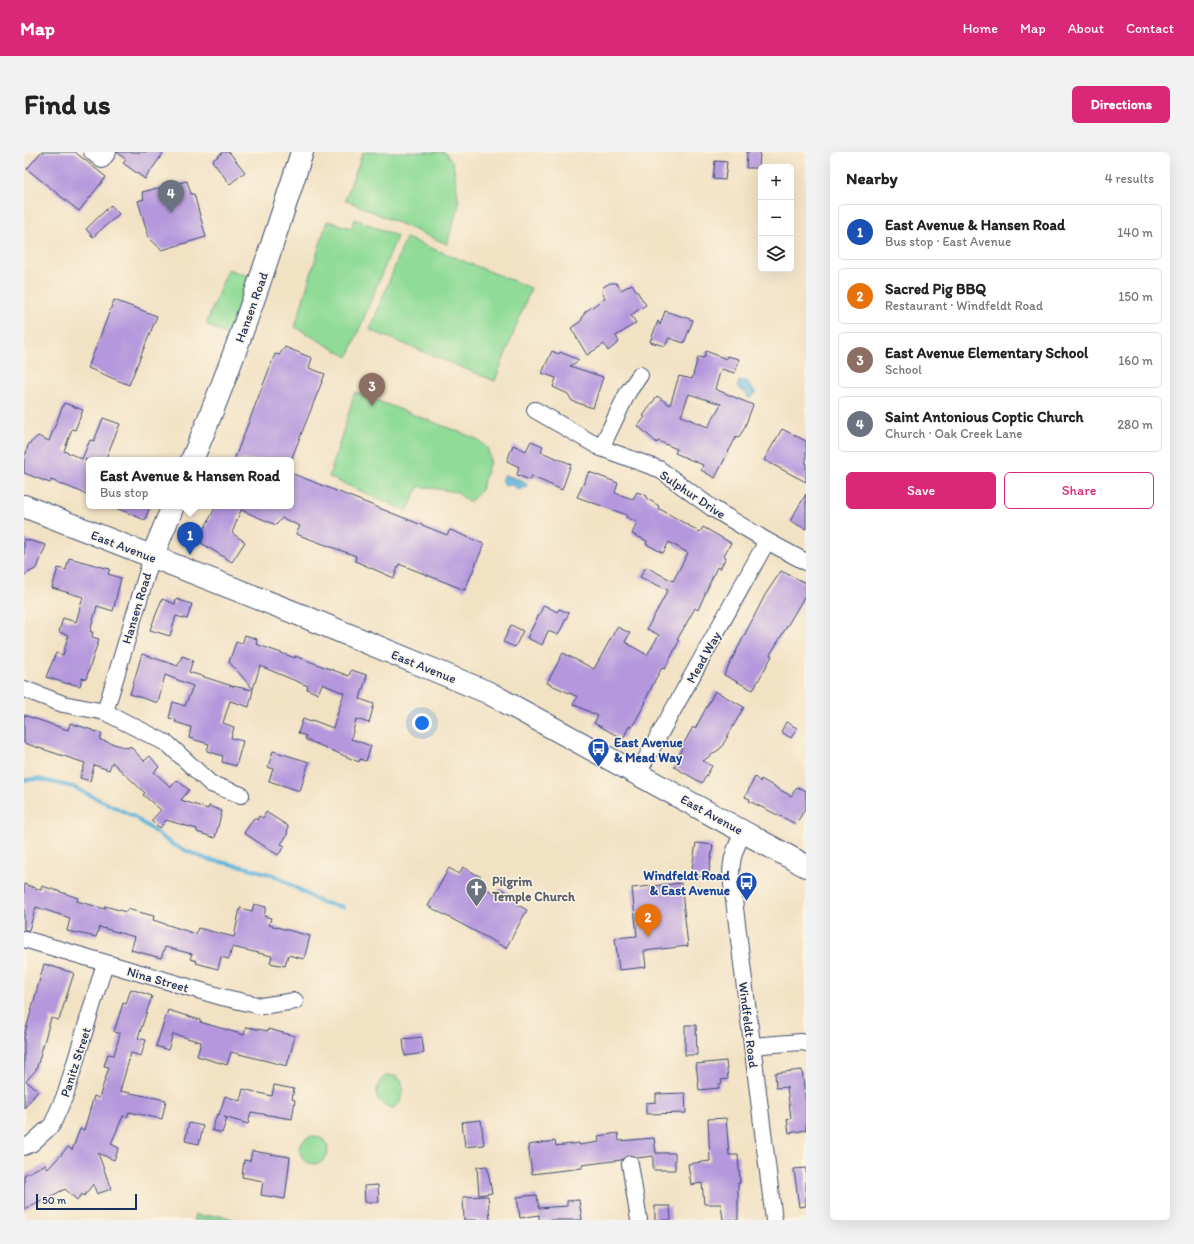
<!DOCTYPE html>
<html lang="en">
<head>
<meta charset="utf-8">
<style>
	body { margin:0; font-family:Itim,sans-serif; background:#f2f2f2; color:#222 }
	.controls { position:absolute; right:12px; top:12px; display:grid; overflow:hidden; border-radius:6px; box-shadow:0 4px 16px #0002 }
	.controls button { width:36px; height:36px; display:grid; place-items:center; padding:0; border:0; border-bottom:1px solid #e0e0e0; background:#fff; color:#222; font:20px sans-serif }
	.scale { position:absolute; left:12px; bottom:10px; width:101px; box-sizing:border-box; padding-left:4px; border:2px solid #1b2f5e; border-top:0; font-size:11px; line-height:14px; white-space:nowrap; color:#1b2f5e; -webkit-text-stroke:3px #fcf5e5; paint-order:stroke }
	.you { position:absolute; left:398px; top:571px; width:14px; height:14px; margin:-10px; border:3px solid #fff; border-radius:50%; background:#1a73e8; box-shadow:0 0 0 6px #1a73e833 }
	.badge { display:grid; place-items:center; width:26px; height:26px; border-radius:50%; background:#db2777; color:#fff; font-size:13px; font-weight:700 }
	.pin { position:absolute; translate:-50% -33px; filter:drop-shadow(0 1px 2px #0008) }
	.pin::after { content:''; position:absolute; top:21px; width:14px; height:12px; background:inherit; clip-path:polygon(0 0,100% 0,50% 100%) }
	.popup { position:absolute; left:62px; top:305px; width:208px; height:52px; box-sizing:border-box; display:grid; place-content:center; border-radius:6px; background:#fff; filter:drop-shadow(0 1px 3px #0005); font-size:13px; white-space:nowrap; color:#767676 }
	.popup b { font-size:15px; color:#222 }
	.popup::after { content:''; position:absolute; left:50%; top:100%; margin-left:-8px; border:8px solid transparent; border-top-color:#fff }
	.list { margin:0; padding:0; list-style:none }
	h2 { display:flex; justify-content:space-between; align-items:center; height:52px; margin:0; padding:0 16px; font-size:17px }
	h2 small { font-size:13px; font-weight:400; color:#767676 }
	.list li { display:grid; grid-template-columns:26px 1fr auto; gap:12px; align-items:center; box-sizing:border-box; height:56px; margin:0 8px 8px; padding:0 8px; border:1px solid #e0e0e0; border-radius:6px }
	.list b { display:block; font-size:15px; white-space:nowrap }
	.list p { margin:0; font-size:13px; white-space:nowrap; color:#767676 }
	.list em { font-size:13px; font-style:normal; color:#767676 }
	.actions { display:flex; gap:8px; padding:12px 16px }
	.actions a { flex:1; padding:9px 0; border:1px solid #db2777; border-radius:6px; text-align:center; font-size:14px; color:#db2777 }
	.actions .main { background:#db2777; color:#fff }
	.icon { flex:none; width:22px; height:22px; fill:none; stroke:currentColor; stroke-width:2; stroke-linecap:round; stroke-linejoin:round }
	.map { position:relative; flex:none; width:782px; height:1068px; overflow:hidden; border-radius:6px }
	header { display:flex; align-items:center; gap:24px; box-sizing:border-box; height:56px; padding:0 20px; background:#db2777; color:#fff }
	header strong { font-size:19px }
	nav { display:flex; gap:22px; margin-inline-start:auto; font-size:14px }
	.intro { display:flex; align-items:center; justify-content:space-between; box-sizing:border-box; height:96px; padding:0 24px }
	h1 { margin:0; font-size:28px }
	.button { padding:10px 18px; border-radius:6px; background:#db2777; color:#fff; font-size:14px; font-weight:700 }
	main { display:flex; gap:24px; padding:0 24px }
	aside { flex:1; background:#fff; border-radius:6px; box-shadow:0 4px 16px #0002 }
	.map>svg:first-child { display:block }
	.green { fill:#90db98; stroke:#56857b }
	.water { fill:#5fb4db; stroke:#3d729c }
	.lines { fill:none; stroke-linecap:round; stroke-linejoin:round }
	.stream { stroke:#5fb4db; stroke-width:4 }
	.building { fill:#b497dd; fill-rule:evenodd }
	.street-casing { stroke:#3b4a6d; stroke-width:18 }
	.secondary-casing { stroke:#3b4a6d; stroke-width:24 }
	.street { stroke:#fff; stroke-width:16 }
	.secondary { stroke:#fff; stroke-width:22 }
	.labels { text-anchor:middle; stroke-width:3; stroke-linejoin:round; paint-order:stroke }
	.street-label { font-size:13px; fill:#1b2f5e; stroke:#fcf5e5 }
	.transit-label { font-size:13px; font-weight:bold; fill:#164399; stroke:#fcf5e5; text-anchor:start }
	.worship-label { font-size:13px; font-weight:bold; fill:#5b616d; stroke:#fcf5e5; text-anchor:start }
</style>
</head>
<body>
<header>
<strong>Map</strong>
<nav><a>Home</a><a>Map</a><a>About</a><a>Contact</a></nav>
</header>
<div class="intro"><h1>Find us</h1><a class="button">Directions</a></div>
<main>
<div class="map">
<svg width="782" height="1068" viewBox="0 0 782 1068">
	<rect width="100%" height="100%" fill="#fcf5e5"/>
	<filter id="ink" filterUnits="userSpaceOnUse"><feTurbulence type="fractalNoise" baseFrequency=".025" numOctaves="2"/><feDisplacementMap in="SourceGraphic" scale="8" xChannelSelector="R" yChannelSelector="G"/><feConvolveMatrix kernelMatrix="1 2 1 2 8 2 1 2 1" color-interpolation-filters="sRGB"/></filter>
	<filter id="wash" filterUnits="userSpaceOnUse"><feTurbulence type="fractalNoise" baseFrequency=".012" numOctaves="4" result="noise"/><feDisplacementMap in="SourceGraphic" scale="16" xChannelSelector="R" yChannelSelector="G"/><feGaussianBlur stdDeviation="0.9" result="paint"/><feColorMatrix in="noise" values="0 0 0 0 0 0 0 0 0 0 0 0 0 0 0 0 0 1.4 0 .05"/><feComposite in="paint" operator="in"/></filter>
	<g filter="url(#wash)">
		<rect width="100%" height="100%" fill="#f2e2c4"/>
		<g class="green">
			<path d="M 339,0 L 421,0 L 429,11 L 435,52 L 423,92 L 321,48 Z"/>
			<path d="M 331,67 L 373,84 L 324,205 L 271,175 L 303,69 L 327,76 Z"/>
			<path d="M 382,86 L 507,136 L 471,229 L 346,178 Z"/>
			<path d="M 204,117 L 226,125 L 203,183 L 182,172 Z"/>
			<path d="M 331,240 L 453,287 L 464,297 L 466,309 L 457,338 L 445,351 L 433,340 L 395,334 L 383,359 L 305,325 Z"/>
			<path d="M 363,923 L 371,924 L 378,929 C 379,941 381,949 369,956 C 349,952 347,934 363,923 Z"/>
			<circle cx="290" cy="998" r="14"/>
			<path d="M 171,1063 C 184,1066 197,1060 209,1068 L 169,1068 Z"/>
		</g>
		<g class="water">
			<path d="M 716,228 L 723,229 L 732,241 L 725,247 L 723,243 L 713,235 Z"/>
			<path d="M 481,323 L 500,329 L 503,332 L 502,335 L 494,338 L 489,333 L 480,333 L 477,327 Z"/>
		</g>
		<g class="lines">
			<path class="stream" d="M 0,628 L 14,627 L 49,635 L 109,664 L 149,693 L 182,707 L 221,715 L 252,724 L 296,750 L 319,755"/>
		</g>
		<g id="blocks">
			<g class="building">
				<path d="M 17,0 L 51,0 L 82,25 L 55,59 L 3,17 Z"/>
				<path d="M 93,0 L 140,0 L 121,27 L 99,11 L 102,8 Z"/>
				<path d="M 199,0 L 205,0 L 221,20 L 206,32 L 188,9 Z"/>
				<path d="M 723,0 L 736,0 L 735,16 L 722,16 Z"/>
				<path d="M 691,9 L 703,10 L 701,28 L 689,27 Z"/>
				<path d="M 163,29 L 167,42 L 170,42 L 182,85 L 138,98 L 125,86 L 114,49 L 120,47 L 118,40 Z"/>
				<path d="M 87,53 L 95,62 L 69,85 L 62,77 Z"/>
				<path d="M 586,131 L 592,131 L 597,138 L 608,132 L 622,153 L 607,163 L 612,171 L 592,184 L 595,190 L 584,199 L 580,192 L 563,203 L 547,176 L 557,169 L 561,160 L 581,146 L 578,140 L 579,135 Z"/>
				<path d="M 90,148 L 133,164 L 105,233 L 64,216 Z"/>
				<path d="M 641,159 L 669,168 L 660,191 L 645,186 L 641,194 L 626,190 L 634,169 L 636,173 Z"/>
				<path d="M 261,195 L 288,206 L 285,216 L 301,222 L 267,308 L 210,308 L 251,202 L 255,203 Z"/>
				<path d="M 528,199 L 535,202 L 536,200 L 555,208 L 546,214 L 579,225 L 569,256 L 548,249 L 544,242 L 529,235 L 532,226 L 518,221 Z"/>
				<path d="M 682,199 L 702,207 L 703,204 L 715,207 L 711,221 L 697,217 L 691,237 L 729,253 L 720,277 L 714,286 L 712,285 L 691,326 L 677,318 L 679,313 L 651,301 L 653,297 L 634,289 L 633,291 L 614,274 L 621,265 L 619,264 L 633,244 L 646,253 L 655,224 L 668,227 L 674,205 L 680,206 ZM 665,242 L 697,252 L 684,275 L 657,264 Z"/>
				<path d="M 40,251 L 59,258 L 51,278 L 48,277 L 40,299 L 58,307 L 66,288 L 70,289 L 79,266 L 96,272 L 81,308 L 61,308 L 65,310 L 65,343 L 27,328 L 26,331 L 0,321 L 0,302 L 2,302 L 4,293 L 14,284 L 25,289 Z"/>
				<path d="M 758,277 L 782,289 L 782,330 L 740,308 Z"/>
				<path d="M 507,289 L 519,294 L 517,300 L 547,312 L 538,338 L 507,324 L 506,328 L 493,323 L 495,315 L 483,309 L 489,293 L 502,299 Z"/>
				<path d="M 565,320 L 594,331 L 591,341 L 609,347 L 613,340 L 623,344 L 622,346 L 635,354 L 634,356 L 676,380 L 679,375 L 707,391 L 700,403 L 702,405 L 696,417 L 693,415 L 674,458 L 671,456 L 653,488 L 655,489 L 641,517 L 638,516 L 631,528 L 621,549 L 622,550 L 608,575 L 605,574 L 599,587 L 570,571 L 574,564 L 549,552 L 554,545 L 523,531 L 539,501 L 570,517 L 593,475 L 606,481 L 601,490 L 623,503 L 635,483 L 623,477 L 644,438 L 616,425 L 622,415 L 649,429 L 664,401 L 645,390 L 639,401 L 622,392 L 623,389 L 608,382 L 613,370 L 602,365 L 603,363 L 553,345 Z"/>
				<path d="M 267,321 L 423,383 L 426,378 L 429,379 L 460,392 L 441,438 L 375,412 L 370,426 L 331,409 L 332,404 L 272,382 L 276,374 L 258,366 L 252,373 L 217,358 L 208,381 L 221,390 L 208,410 L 174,389 L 192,354 L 267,354 Z"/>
				<path d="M 782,342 L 782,377 L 766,369 Z"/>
				<path d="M 87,354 L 126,354 L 121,368 Z"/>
				<path d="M 0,387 L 22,393 L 13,416 L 0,423 Z"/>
				<path d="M 45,406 L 86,417 L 84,422 L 97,426 L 89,459 L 73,454 L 66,480 L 69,480 L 68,485 L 75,487 L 62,527 L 58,526 L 56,534 L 44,531 L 44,532 L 22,525 L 32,501 L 39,503 L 44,483 L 35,480 L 39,466 L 52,470 L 59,445 L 28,436 L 34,416 L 42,418 Z"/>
				<path d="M 757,419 L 782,431 L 782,442 L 746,503 L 748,504 L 729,538 L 700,523 L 741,443 Z"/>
				<path d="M 138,447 L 151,452 L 152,447 L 168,452 L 163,467 L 152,464 L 146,484 L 126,478 Z"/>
				<path d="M 520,453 L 533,460 L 535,457 L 545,461 L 534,483 L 524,479 L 518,493 L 503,486 Z"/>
				<path d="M 487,473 L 499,479 L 491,495 L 479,490 Z"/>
				<path d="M 221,483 L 233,487 L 232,492 L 271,506 L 271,504 L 325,524 L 327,518 L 343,523 L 336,547 L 350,552 L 345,571 L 332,567 L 327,587 L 347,594 L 342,609 L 336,607 L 335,610 L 281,587 L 282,584 L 274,581 L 279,567 L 287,570 L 288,568 L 309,576 L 320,541 L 298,532 L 294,542 L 283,537 L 284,534 L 236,514 L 229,537 L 205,510 L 212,490 L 218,492 Z"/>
				<path d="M 118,502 L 154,514 L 158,504 L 169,508 L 165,520 L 208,534 L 229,538 L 225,555 L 206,549 L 199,571 L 210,575 L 207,586 L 219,589 L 212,614 L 198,610 L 199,604 L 183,599 L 185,592 L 165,586 L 167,575 L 151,570 L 152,568 L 145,566 L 149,550 L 161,554 L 169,534 L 141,523 L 134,551 L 106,542 Z"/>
				<path d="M 691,539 L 720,555 L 697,596 L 679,609 L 688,614 L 678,631 L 650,615 L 660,591 L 669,575 L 671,577 Z"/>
				<path d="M 0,563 L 44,578 L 46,571 L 65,577 L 78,582 L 76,588 L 104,596 L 106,594 L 120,609 L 126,604 L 135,615 L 130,620 L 147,635 L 153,628 L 165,638 L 157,648 L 184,657 L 185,654 L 198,659 L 191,686 L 173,680 L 173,677 L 142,668 L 136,676 L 127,669 L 137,658 L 119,643 L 121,641 L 88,610 L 85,618 L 70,613 L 66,629 L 56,626 L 61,611 L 0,591 Z"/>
				<path d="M 762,570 L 773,576 L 767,586 L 757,580 Z"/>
				<path d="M 249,599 L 285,610 L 276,639 L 245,629 L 249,617 L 244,615 Z"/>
				<path d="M 731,625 L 736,630 L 737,627 L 767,644 L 773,635 L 782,639 L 782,655 L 772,672 L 725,649 L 726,647 L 721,645 Z"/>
				<path d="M 242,660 L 264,674 L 263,683 L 257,692 L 261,694 L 254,703 L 220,681 L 230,666 L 233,668 L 235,664 L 239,666 Z"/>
				<path d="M 672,691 L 689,693 L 684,726 L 667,723 Z"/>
				<path d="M 439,715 L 457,725 L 453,732 L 472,742 L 476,736 L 495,746 L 492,752 L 503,758 L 482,796 L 404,754 L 425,716 L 435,722 Z"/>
				<path d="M 657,731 L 664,794 L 620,799 L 622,815 L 595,818 L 591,786 L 613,784 L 608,736 Z"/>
				<path d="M 0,732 L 17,738 L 18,734 L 34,739 L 54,746 L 53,749 L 81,757 L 81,754 L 102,760 L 103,757 L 130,764 L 129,768 L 172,782 L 174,776 L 210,785 L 216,756 L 228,759 L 230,752 L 242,755 L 240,764 L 247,766 L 245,773 L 286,784 L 280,807 L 264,803 L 261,814 L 246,811 L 248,804 L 208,795 L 205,807 L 197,805 L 194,817 L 172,811 L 173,809 L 166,807 L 168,802 L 141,795 L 137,806 L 107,798 L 111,785 L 75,775 L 72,785 L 43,779 L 46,766 L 12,755 L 5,778 L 0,778 Z"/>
				<path d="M 20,812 L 50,821 L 35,868 L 27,866 L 12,918 L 2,929 L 14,939 L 0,956 L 0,885 Z"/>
				<path d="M 107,837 L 128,844 L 114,886 L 122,888 L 117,904 L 107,901 L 96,939 L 142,948 L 138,967 L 105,960 L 103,965 L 99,964 L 87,992 L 95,996 L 90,1008 L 74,1001 L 87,1037 L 73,1042 L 69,1032 L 60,1044 L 58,1042 L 53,1048 L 41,1037 L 0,1058 L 0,1023 L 22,1012 L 24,1017 L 44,995 L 48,998 L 56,977 L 60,978 L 70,944 L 75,946 L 85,915 L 80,914 L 84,902 L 90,903 L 96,882 L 90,880 L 99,851 L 102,852 Z"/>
				<path d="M 144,858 L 176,868 L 176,870 L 220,883 L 222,875 L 244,879 L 244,877 L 271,884 L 263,914 L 207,900 L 203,913 L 173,904 L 177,890 L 149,882 L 144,898 L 132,894 Z"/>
				<path d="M 661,873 L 672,873 L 673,903 L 661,903 Z"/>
				<path d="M 398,885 L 400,901 L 381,904 L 379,887 Z"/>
				<path d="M 702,909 L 704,927 L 697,928 L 698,931 L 695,932 L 695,936 L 675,938 L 672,912 Z"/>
				<path d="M 778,918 L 782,951 L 782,978 L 765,981 L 763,967 L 767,966 L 763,935 L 752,936 L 751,921 Z"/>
				<path d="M 250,933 L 270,937 L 268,947 L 271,948 L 268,967 L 227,960 L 224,972 L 200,965 L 203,966 L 198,981 L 188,978 L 193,962 L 195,963 L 201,944 L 216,949 L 219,937 L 248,944 Z"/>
				<path d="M 661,941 L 662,961 L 622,962 L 622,951 L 632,950 L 632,942 Z"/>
				<path d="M 702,966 L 705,1003 L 714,1003 L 716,1031 L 714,1031 L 714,1068 L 699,1068 L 697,1052 L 680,1052 L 678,1031 L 667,1033 L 664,1012 L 686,1009 L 684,967 Z"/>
				<path d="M 457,968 L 460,993 L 441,995 L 438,970 Z"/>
				<path d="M 165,971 L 179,974 L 175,992 L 161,989 Z"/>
				<path d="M 594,981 L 595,989 L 630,986 L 632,1001 L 651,1001 L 651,1018 L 629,1018 L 629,1004 L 613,1006 L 605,1003 L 597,1008 L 558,1013 L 558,1016 L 508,1022 L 504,993 L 531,989 L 532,994 L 555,991 L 555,993 L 575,990 L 574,984 Z"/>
				<path d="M 228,999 L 266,1005 L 261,1047 L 237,1043 L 239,1029 L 218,1025 L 220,1008 L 226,1009 Z"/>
				<path d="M 463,1014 L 468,1041 L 455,1043 L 453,1015 Z"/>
				<path d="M 782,1016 L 782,1054 L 775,1055 L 770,1017 Z"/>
				<path d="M 354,1033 L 355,1050 L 341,1050 L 340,1034 Z"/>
				<path d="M 513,1043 L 515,1056 L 543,1054 L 543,1049 L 555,1048 L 558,1068 L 515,1068 L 515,1063 L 496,1066 L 493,1045 Z"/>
				<path d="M 464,1044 L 466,1068 L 440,1068 L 439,1045 Z"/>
				<path d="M 631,1054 L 646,1054 L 647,1068 L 631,1068 Z"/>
			</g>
		</g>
	</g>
	<g filter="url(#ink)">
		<use href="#blocks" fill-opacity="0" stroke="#3b4a6d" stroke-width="1"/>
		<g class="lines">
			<defs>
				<g id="street">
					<path d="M 68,0 L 78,8 L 84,0"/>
					<path d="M 511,258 L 577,296 L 635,317 L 688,356 L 743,389 L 782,410"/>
					<path d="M 577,296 L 604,240 L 616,223"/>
					<path d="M 0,537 L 39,552 L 81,560 L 144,592 L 187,632 L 217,643"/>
					<path d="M 81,560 L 128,405"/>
					<path d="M 614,621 L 743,389"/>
					<path d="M 720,680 C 711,695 707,707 707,724 L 750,1068"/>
					<path d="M 0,787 L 198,845 L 237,854 L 271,849"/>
					<path d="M 728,894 L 777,890 L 782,891"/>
					<path d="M 0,995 L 7,992 L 28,973 L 42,941 L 81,811"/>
					<path d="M 606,1012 L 615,1068"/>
				</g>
				<g id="secondary">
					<path d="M 168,308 C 211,207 245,104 278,0"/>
					<path d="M 0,354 L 279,464 L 463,540 L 782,714"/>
					<path d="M 128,405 L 149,354"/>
				</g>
			</defs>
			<use href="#street" class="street-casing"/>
			<use href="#secondary" class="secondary-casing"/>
			<use href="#street" class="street"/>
			<use href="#secondary" class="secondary"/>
		</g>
	</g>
	<defs>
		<symbol id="bus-pin" viewBox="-11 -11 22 30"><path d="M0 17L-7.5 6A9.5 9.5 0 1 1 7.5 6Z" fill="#1a4fb4" stroke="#fcf5e5"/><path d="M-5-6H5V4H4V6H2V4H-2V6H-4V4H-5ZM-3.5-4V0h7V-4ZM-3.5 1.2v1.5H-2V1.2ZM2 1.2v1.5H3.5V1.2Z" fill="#fff"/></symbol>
		<symbol id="church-pin" viewBox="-11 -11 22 30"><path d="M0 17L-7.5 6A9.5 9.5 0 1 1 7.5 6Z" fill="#6b7280" stroke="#fcf5e5"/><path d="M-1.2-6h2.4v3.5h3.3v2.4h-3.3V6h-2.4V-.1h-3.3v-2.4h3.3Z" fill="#fff"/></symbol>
	</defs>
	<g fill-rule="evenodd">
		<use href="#bus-pin" x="562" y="584" width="25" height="34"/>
		<use href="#bus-pin" x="710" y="718" width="25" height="34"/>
		<use href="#church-pin" x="440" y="724" width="25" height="34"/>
	</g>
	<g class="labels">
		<g class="street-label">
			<text transform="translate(227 155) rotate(-70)" y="5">Hansen Road</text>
			<text transform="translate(669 342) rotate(34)" y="5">Sulphur Drive</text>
			<text transform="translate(100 394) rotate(21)" y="5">East Avenue</text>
			<text transform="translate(112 456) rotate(-73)" y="5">Hansen Road</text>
			<text transform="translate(679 505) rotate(-61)" y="5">Mead Way</text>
			<text transform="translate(400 514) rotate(22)" y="5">East Avenue</text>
			<text transform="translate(688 662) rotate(29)" y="5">East Avenue</text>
			<text transform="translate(134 827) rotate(16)" y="5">Nina Street</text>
			<text transform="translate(725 873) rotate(83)" y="5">Windfeldt Road</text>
			<text transform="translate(51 910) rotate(-72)" y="5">Panitz Street</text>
		</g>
		<g class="transit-label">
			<text x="590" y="595">East Avenue<tspan x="590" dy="15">&amp; Mead Way</tspan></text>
			<text x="706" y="728" text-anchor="end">Windfeldt Road<tspan x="706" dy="15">&amp; East Avenue</tspan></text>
		</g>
		<g class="worship-label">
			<text x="468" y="734">Pilgrim<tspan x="468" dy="15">Temple Church</tspan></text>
		</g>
	</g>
</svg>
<div class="controls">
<button>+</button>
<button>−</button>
<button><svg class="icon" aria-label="layers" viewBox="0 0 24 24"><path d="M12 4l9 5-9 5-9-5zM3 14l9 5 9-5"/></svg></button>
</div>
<div class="scale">50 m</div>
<div class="you"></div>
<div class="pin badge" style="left:166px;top:403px;background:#1a4fb4">1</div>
<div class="popup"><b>East Avenue &amp; Hansen Road</b>Bus stop</div>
<div class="pin badge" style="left:624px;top:785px;background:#e8710a">2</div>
<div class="pin badge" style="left:348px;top:254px;background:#8d6e63">3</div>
<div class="pin badge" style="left:147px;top:61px;background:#6b7280">4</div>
</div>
<aside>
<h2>Nearby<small>4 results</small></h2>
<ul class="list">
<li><span class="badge" style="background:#1a4fb4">1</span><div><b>East Avenue &amp; Hansen Road</b><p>Bus stop · East Avenue</p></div><em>140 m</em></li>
<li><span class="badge" style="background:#e8710a">2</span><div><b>Sacred Pig BBQ</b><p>Restaurant · Windfeldt Road</p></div><em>150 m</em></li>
<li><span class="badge" style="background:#8d6e63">3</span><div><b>East Avenue Elementary School</b><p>School</p></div><em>160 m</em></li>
<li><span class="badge" style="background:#6b7280">4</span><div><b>Saint Antonious Coptic Church</b><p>Church · Oak Creek Lane</p></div><em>280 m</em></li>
</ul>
<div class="actions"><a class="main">Save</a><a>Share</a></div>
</aside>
</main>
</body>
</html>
